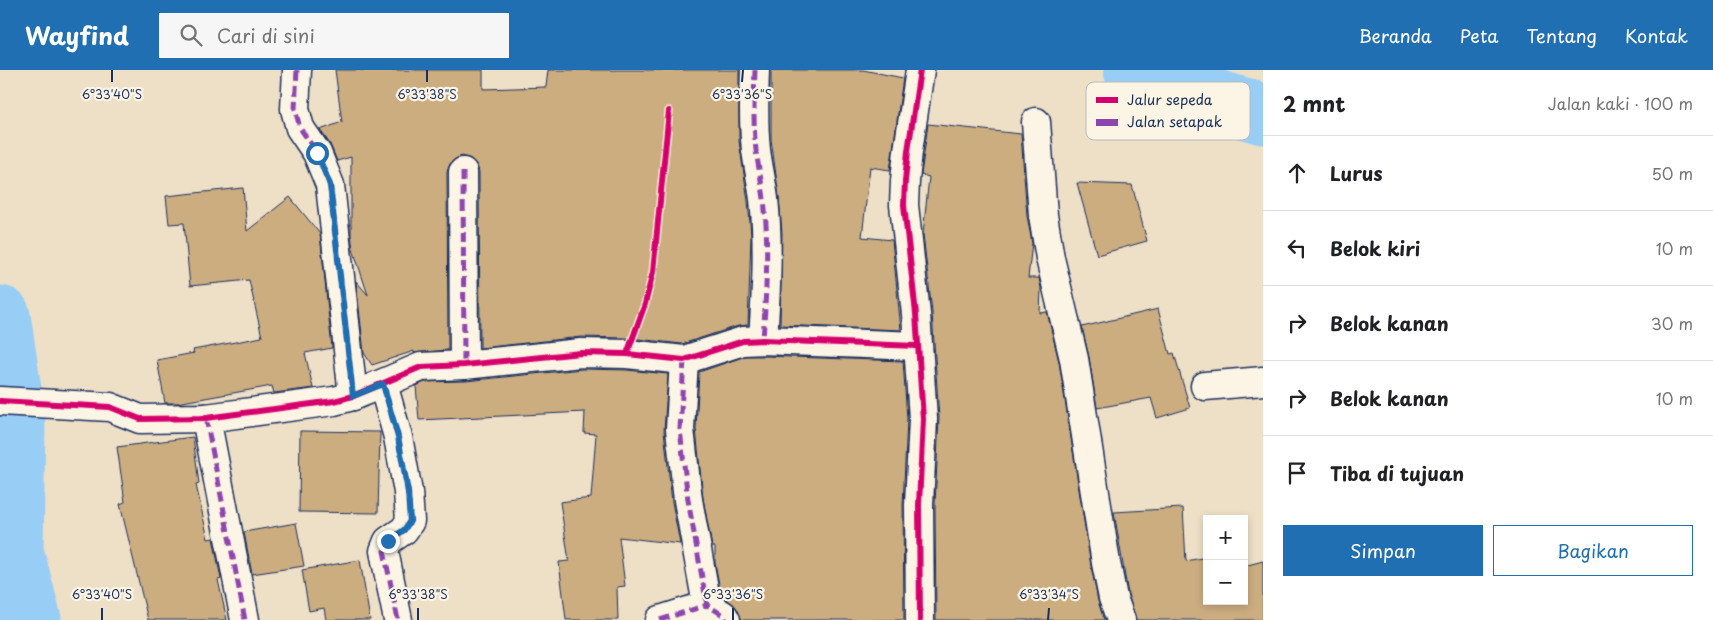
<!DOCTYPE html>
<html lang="id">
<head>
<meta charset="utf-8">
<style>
	body { margin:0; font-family:"Playpen Sans",sans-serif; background:#f6f6f6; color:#202124 }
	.controls { position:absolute; right:15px; bottom:15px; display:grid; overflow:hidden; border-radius:0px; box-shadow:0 2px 8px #0003 }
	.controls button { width:45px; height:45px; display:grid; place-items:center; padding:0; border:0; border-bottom:1px solid #e0e0e0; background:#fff; color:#202124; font:25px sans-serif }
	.stop { position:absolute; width:15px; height:15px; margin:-11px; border:4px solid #1f6fb2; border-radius:50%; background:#fff }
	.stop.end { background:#1f6fb2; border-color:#fff; box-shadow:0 1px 5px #0008 }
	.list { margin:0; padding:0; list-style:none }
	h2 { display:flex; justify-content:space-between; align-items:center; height:65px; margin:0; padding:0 20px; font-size:21px }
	h2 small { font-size:16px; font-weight:400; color:#757577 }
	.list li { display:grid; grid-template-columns:32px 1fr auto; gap:15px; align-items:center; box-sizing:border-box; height:75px; padding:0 20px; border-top:1px solid #e0e0e0 }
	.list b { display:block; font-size:19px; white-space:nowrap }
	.list em { font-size:16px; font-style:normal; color:#757577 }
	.actions { display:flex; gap:10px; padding:15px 20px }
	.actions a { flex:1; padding:11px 0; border:1px solid #1f6fb2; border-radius:0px; text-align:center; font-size:18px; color:#1f6fb2 }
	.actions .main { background:#1f6fb2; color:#fff }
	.icon { flex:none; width:28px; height:28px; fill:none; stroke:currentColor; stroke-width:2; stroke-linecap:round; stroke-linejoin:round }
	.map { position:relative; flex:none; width:1263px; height:550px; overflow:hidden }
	header { display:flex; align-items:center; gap:30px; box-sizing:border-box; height:70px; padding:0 25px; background:#1f6fb2; color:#fff }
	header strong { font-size:24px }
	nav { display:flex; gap:28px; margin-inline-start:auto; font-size:18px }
	.search { width:350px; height:45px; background:#f6f6f6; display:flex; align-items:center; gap:12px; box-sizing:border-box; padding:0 18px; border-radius:0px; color:#757577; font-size:19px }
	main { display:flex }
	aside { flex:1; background:#fff }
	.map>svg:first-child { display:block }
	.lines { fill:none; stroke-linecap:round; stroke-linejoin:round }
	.river { stroke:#98cdf6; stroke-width:61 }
	.building { fill:#ccad80; stroke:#1b2f5e }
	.street-casing { stroke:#1b2f5e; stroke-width:31 }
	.street { stroke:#fcf5e5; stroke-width:28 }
	.quiet { stroke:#8e44ad; stroke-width:5; stroke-dasharray:10 5; stroke-linecap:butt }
	.cycleway-casing { stroke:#fcf5e5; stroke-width:9 }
	.cycleway { stroke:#d6006c; stroke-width:6 }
	.route { stroke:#1f6fb2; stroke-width:6 }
	.ticks { fill:none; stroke:#1b2f5e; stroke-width:2 }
	.key { fill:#fcf5e5; stroke:#b8babc; stroke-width:1 }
	.key-label { font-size:14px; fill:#1b2f5e }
	.ticks-label { font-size:12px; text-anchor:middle; fill:#1b2f5e; stroke:#fcf5e5; stroke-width:4.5; stroke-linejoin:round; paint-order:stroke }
</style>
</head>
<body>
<header>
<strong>Wayfind</strong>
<div class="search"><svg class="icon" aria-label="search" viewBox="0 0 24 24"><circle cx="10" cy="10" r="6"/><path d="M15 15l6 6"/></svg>Cari di sini</div>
<nav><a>Beranda</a><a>Peta</a><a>Tentang</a><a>Kontak</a></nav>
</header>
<main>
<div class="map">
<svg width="1263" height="550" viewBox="0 0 1263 550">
	<rect width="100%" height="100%" fill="#eedfc7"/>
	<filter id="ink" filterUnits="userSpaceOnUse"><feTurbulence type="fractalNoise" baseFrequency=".02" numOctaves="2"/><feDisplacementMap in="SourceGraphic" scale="10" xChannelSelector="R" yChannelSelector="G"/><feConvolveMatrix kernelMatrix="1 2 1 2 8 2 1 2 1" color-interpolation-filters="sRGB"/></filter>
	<g filter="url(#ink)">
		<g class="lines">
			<g class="river">
				<path d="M 1134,0 L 1140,7 L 1263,44"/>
				<path d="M 0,246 L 15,347 L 13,481 L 31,550"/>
			</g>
		</g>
		<g class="building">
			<path d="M 335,0 L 483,0 L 483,19 L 546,17 L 548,0 L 739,0 L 739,71 L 748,131 L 751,165 L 748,255 L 738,256 L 682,274 L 629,268 L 581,267 L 480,278 L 479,102 L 477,95 L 471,89 L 462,86 L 455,89 L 450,94 L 447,102 L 448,280 L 414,283 L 414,281 L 372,295 L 364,283 L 356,211 L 368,225 L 353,179 L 351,165 L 351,87 L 337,91 L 330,74 L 320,60 L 342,52 Z"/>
			<path d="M 771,0 L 863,0 L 903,8 L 890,100 L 870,97 L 862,167 L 892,170 L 901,260 L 780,255 L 782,163 L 779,127 L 771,69 Z"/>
			<path d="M 928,54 L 1021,64 L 1027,146 L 1032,173 L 1028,208 L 1039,208 L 1041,218 L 1040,243 L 1047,242 L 1059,292 L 1091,496 L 1098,531 L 1104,550 L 936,550 L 935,435 L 939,348 L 932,242 L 923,164 L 929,107 L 921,105 Z"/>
			<path d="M 1077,113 L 1132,115 L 1147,171 L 1097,185 Z"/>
			<path d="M 243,118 L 247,161 L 290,127 L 320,164 L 332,278 L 305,283 L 313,318 L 274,323 L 272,316 L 177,333 L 165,333 L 157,290 L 194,283 L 193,280 L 262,267 L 249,210 L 190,216 L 184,153 L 169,154 L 166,126 Z"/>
			<path d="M 1158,239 L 1170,284 L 1174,283 L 1190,338 L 1157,348 L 1151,328 L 1097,338 L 1089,287 L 1082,257 Z"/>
			<path d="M 746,286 L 763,286 L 903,291 L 907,349 L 903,435 L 904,550 L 742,550 L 736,537 L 721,525 L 715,493 L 715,477 L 712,477 L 703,428 L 696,359 L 699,302 Z"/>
			<path d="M 582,299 L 626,300 L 668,304 L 664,361 L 672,432 L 680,474 L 619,467 L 625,516 L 617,517 L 618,550 L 566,550 L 559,492 L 569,491 L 560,432 L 591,428 L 596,364 L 584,363 L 585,342 L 419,350 L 416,316 L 425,312 L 466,311 Z"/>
			<path d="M 300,361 L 380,362 L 378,443 L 299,442 Z"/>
			<path d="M 193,367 L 199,414 L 196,415 L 208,469 L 213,468 L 221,509 L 218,510 L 227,550 L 148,550 L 120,434 L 125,432 L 117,377 Z"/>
			<path d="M 1183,438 L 1186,491 L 1207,487 L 1207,531 L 1244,531 L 1244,496 L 1263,491 L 1263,550 L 1136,550 L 1128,524 L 1114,442 Z"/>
			<path d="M 296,453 L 304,496 L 252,504 L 244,462 Z"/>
			<path d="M 360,490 L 370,550 L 326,550 L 324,538 L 309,541 L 302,500 Z"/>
		</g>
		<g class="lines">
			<defs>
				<g id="street">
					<path d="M 297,0 L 295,39 L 300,58 L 317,83 L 330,115 L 353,326"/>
					<path d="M 755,0 C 754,27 753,53 756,80 C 758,96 762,113 764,129 C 769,176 766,223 763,270"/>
					<path d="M 920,0 L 908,81 L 905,111 L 904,135 L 916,244 L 923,349 L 919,435 L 920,550"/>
					<path d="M 1036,52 L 1043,145 L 1050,188 L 1074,289 L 1106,493 L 1113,528 L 1121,550"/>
					<path d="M 463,102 L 464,295"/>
					<path d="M 684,290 L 680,359 L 688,430 L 707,535 L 723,545 L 726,550"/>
					<path d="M 383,314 L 398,367 L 408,422 L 410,451 L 404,460 L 388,471 L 384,481 L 398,550"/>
					<path d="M 1205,316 L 1263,311"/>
					<path d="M 0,331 L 110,337 L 140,349 L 206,348 L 334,331 L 353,326 L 421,297 L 464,295 L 581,283 L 627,284 L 684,290 L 743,271 L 763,270 L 917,276"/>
					<path d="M 206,348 L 245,550"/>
					<path d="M 660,550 L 707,535"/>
				</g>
			</defs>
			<use href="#street" class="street-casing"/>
			<use href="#street" class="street"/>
			<g class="quiet">
				<path d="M 297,0 L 295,39 L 300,58 L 317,83 L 330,115 L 353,326"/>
				<path d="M 755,0 C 754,27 753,53 756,80 C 758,96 762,113 764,129 C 769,176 766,223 763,270"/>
				<path d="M 463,102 L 464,295"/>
				<path d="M 684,290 L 680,359 L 688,430 L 707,535 L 723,545 L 726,550"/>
				<path d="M 383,314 L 398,367 L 408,422 L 410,451 L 404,460 L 388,471 L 384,481 L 398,550"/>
				<path d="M 206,348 L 245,550"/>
				<path d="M 660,550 L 707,535"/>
			</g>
			<defs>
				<g id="cycleway">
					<path d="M 920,0 L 908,81 L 905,111 L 904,135 L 916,244 L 923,349 L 919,435 L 920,550"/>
					<path d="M 627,284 L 645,234 L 653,202 L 669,41"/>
					<path d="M 0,331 L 110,337 L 140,349 L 206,348 L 334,331 L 353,326 L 421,297 L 464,295 L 581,283 L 627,284 L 684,290 L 743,271 L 763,270 L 917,276"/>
				</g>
			</defs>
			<use href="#cycleway" class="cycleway-casing"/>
			<use href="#cycleway" class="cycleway"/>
		</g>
	</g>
	<g class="lines" filter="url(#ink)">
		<path class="route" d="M 317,83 L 330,115 L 353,326 L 383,314 L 398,367 L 408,422 L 410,451 L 404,460 L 388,471"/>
	</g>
	<path class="ticks" d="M 112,12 L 112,0M 427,12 L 427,0M 742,12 L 743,0M 102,550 L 102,538M 418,550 L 418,538M 733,550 L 733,538M 1048,550 L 1049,538"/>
	<rect x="1086" y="12" width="164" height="58" rx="8" class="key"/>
	<rect x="1096" y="27" width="22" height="6" fill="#d6006c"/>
	<rect x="1096" y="49" width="22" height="7" fill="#8e44ad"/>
	<g class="key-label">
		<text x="1127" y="35">Jalur sepeda</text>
		<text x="1127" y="57">Jalan setapak</text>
	</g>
	<g class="ticks-label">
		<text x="112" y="29">6°33'40"S</text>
		<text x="427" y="29">6°33'38"S</text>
		<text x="742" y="29">6°33'36"S</text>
		<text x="102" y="529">6°33'40"S</text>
		<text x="418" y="529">6°33'38"S</text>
		<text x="733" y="529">6°33'36"S</text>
		<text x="1049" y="529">6°33'34"S</text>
	</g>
</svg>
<div class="controls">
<button>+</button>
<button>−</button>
</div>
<div class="stop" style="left:317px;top:83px"></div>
<div class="stop end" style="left:388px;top:471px"></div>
</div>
<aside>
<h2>2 mnt<small>Jalan kaki · 100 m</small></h2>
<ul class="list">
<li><svg class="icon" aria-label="ahead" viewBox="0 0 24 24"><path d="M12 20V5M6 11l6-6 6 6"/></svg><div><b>Lurus</b></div><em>50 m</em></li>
<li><svg class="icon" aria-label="left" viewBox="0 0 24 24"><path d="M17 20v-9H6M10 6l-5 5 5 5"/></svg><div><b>Belok kiri</b></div><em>10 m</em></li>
<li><svg class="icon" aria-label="right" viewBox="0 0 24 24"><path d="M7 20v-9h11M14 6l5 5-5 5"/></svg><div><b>Belok kanan</b></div><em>30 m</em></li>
<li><svg class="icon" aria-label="right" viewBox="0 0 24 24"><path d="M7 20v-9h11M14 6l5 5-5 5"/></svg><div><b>Belok kanan</b></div><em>10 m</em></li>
<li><svg class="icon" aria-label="arrive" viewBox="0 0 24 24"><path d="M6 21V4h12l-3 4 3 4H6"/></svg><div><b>Tiba di tujuan</b></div></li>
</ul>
<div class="actions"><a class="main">Simpan</a><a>Bagikan</a></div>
</aside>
</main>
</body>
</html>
